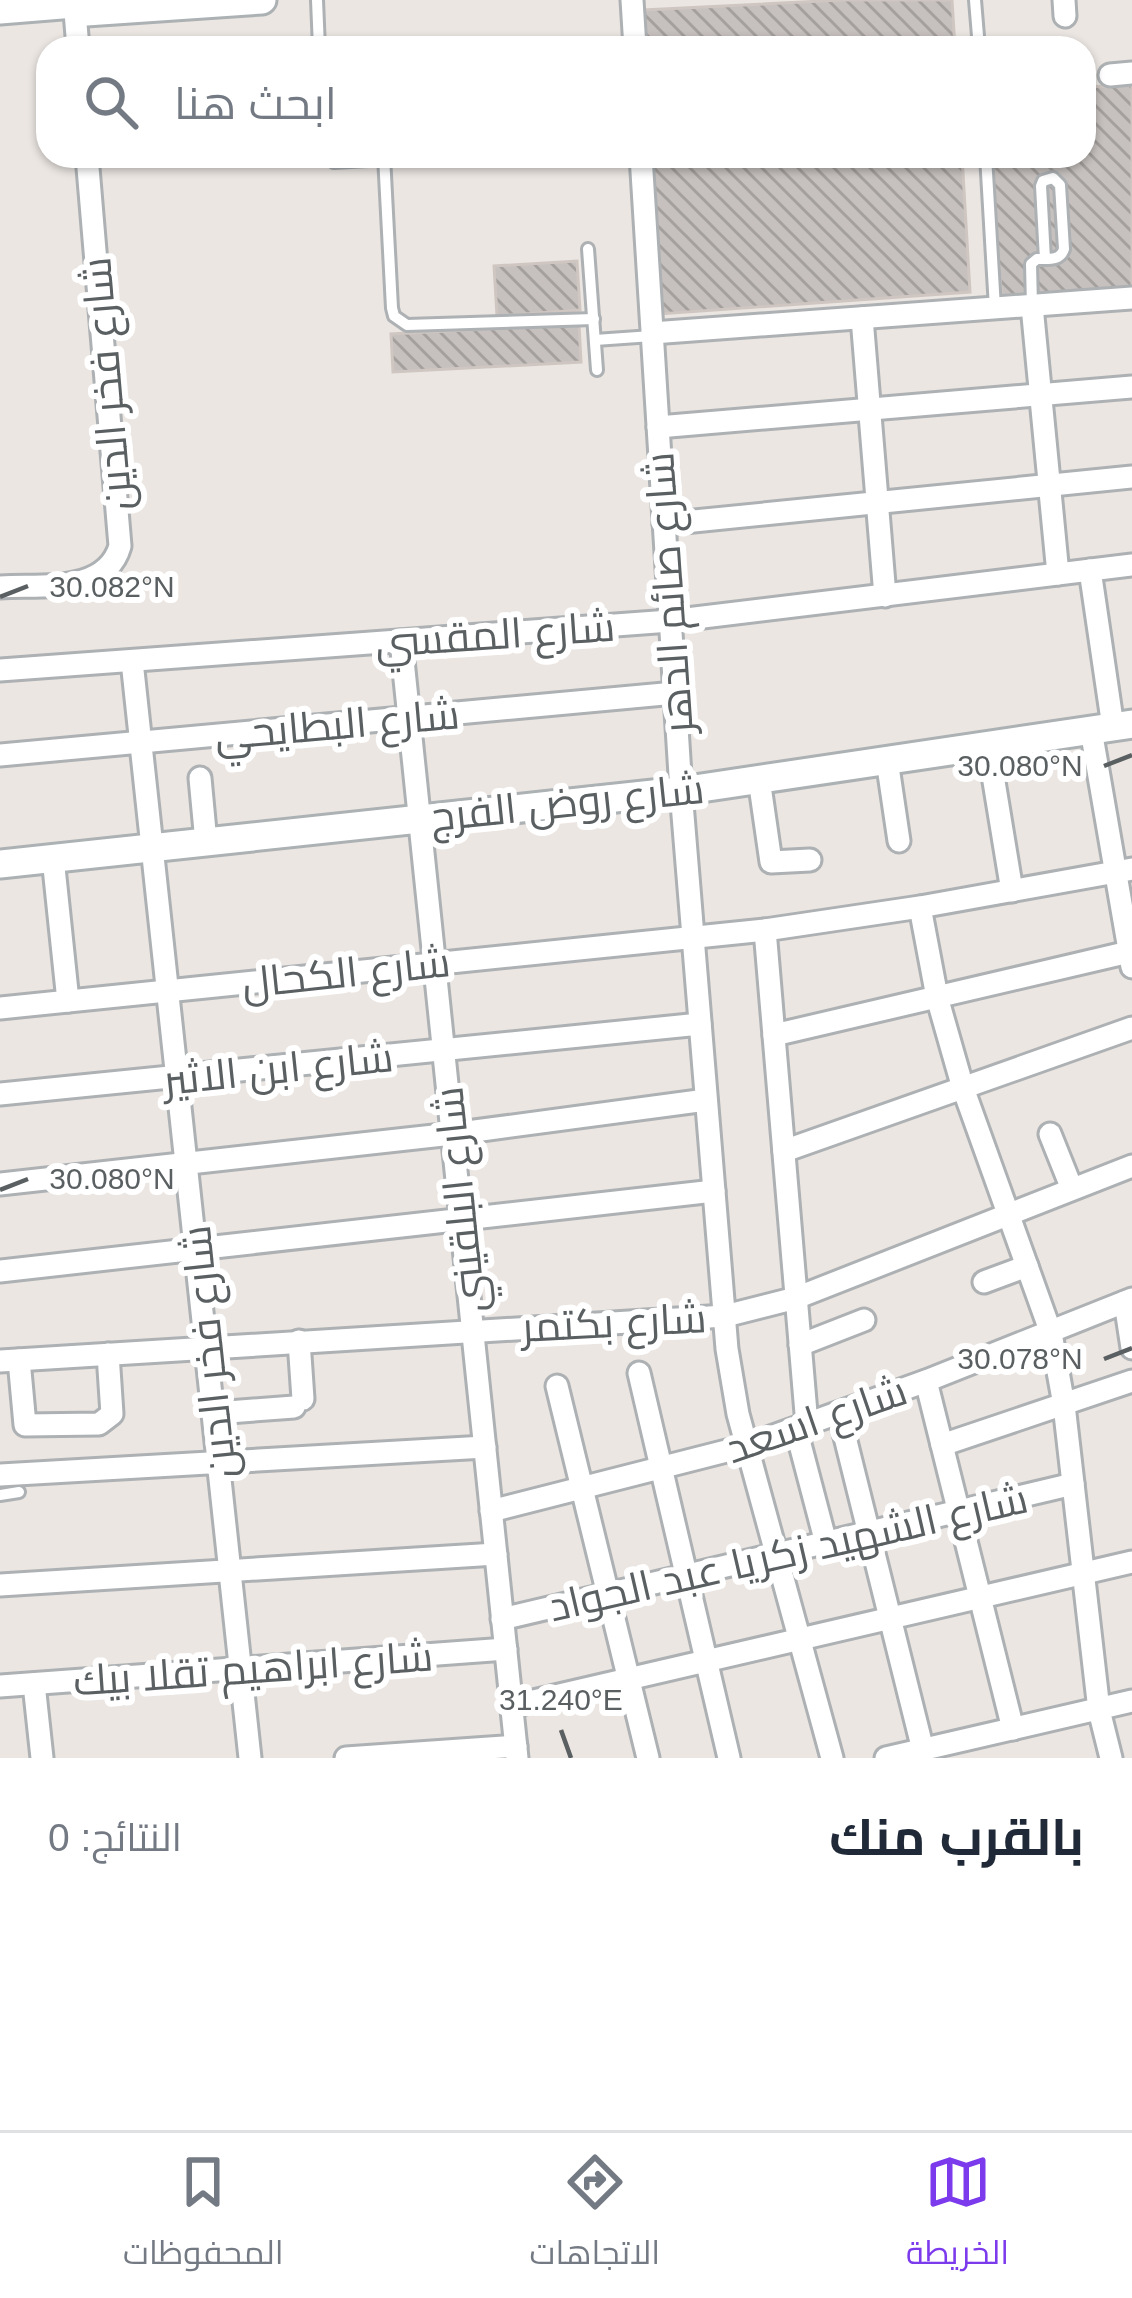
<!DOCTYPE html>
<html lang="ar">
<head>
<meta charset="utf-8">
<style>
	body { margin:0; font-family:Helvetica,Cairo,sans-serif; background:#f6f6f7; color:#1f2937; direction:rtl }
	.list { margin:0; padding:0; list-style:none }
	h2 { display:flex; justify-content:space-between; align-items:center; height:156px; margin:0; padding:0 48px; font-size:51px }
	h2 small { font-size:39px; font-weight:400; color:#747a83 }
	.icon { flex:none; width:66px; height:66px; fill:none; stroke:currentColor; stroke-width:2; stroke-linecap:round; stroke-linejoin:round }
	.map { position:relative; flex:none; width:1132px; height:1758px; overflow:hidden; direction:ltr }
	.search { position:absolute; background:#fff; box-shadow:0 3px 9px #0004; left:36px; right:36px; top:36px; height:132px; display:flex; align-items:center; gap:30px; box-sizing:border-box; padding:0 42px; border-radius:36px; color:#747a83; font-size:45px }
	.sheet { height:372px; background:#fff }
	nav { display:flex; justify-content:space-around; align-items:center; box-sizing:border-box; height:168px; border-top:3px solid #e0e1e3; background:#fff; font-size:33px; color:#747a83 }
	nav a { display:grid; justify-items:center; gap:6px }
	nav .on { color:#7c3aed }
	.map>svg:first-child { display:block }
	.building { fill:url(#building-back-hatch); stroke:#cfc6c1; stroke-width:3 }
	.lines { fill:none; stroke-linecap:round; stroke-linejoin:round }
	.lane-casing { stroke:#adb1b3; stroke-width:16 }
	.street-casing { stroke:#adb1b3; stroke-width:27 }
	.secondary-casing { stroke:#acb1b3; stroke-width:33 }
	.lane { stroke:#fff; stroke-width:10 }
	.street { stroke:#fff; stroke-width:21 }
	.secondary { stroke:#fff; stroke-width:27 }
	.ticks { fill:none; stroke:#5a5f61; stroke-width:4.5 }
	.labels { text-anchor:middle; stroke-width:12; stroke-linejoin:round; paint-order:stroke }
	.street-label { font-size:42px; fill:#5a5f61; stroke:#fff }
	.ticks-label { font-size:30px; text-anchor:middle; fill:#5a5f61; stroke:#fff; stroke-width:12; stroke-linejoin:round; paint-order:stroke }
</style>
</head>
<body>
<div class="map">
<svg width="1132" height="1758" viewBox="0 0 1132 1758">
	<defs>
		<pattern id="building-back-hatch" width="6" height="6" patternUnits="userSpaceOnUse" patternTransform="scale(3)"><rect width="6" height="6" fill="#c6c1be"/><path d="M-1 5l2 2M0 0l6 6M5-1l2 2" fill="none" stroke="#a4a09e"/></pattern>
	</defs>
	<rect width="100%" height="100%" fill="#ebe6e2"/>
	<g class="building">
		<path d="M 842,0 L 952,0 L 955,48 L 645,48 L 644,10 Z"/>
		<path d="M 1132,85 L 1132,290 L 1002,301 L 989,156 L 1084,156 L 1084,87 Z"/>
		<path d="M 651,156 L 962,156 L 970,292 L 659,314 Z"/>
		<path d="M 577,261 L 580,310 L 497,316 L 494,266 Z"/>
		<path d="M 579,324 L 581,362 L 393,372 L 391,334 Z"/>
	</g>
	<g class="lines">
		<defs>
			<g id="lane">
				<path d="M 317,0 L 319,48"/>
				<path d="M 975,0 L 979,48"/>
				<path d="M 326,156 L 334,162 L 385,159"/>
				<path d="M 384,156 L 392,308 L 394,316 L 407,325 L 594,319"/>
				<path d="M 986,156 L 995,308"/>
				<path d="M 588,249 L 597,370"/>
				<path d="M 1032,306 L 1031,264 L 1037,259 C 1049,259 1060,261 1064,249 L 1060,185 L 1053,178 L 1043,181 L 1041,186 L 1045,259"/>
				<path d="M 595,340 L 652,336"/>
				<path d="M 0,1495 L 19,1492"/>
			</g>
			<g id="street">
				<path d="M 74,0 L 78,48"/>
				<path d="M 632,0 L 635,48"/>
				<path d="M 1064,0 L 1065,16"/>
				<path d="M 1110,75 L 1132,73"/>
				<path d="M 641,156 L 681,791 L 727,1349 L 738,1414 L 832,1758"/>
				<path d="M 1032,306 L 1058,574"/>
				<path d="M 862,318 L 885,596"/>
				<path d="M 652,333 L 1132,298"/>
				<path d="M 658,427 L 1132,387"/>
				<path d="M 664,524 L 1132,477"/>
				<path d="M 1090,570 L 1113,727"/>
				<path d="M 0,587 C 41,584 106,595 120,546 L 87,156"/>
				<path d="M 401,641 L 517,1758"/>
				<path d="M 132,661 L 250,1758"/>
				<path d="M 0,670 L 670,621 L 1132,565"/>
				<path d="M 1091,730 L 1132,967"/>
				<path d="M 988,745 L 1012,891"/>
				<path d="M 0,755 L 675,693"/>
				<path d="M 887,760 L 899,841"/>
				<path d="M 200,778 L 206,842"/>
				<path d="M 759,779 L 771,862 L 810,860"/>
				<path d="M 53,858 L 68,1001"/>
				<path d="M 920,907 L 937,997 L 963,1088 L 1051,1333 L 1064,1405 L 1099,1710 L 1111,1758"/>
				<path d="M 765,930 L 807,1425"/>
				<path d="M 0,1008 L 765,930 L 920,907 L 1132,869"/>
				<path d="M 774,1035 L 1129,952"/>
				<path d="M 0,1094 L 700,1024"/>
				<path d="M 1050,1134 L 1072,1189"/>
				<path d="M 784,1151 L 1132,1028"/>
				<path d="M 0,1184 L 452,1134 L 706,1100"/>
				<path d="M 0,1271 L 714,1191"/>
				<path d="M 984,1282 L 1027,1266"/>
				<path d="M 1125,1302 L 1132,1348"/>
				<path d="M 299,1341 L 303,1399"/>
				<path d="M 800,1345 L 864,1320"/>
				<path d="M 19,1360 L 25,1425 L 99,1424 L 112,1414 L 108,1354"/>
				<path d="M 0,1361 L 725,1316 L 796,1298 L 1132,1166"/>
				<path d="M 639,1373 L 729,1758"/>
				<path d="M 926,1381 L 1013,1729"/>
				<path d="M 557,1386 L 648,1758"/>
				<path d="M 215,1413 L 294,1407"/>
				<path d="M 839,1413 L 923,1750"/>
				<path d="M 796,1429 L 826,1543"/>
				<path d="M 942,1445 L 1132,1381"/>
				<path d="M 0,1475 L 485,1447"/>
				<path d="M 491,1511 L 746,1446 L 926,1381 L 1132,1299"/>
				<path d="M 0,1585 L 496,1554"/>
				<path d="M 502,1619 L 1073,1484"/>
				<path d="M 34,1684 L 42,1758"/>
				<path d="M 0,1686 L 506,1649"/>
				<path d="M 512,1706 L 1132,1562"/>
				<path d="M 346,1758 L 516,1746"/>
				<path d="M 886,1758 L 1132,1701"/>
			</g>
			<g id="secondary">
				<path d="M 0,10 L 74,4 L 86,12 L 262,0"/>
				<path d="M 0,864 L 681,791 L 1132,724"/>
			</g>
		</defs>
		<use href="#lane" class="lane-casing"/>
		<use href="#street" class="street-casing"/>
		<use href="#secondary" class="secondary-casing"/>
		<use href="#lane" class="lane"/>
		<use href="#street" class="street"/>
		<use href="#secondary" class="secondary"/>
	</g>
	<path class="ticks" d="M 0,597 L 28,586M 1104,766 L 1132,755M 0,1190 L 28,1179M 1104,1359 L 1132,1348M 561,1730 L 571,1758"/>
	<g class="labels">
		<g class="street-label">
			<text transform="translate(106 384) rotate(-95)" y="15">شارع فخر الدين</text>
			<text transform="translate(668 593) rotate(-94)" y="15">شارع صائم الدهر</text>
			<text transform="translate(495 634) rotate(-4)" y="15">شارع المقسي</text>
			<text transform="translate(337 724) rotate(-5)" y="15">شارع البطايحي</text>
			<text transform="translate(567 802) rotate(-6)" y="15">شارع روض الفرج</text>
			<text transform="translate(346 972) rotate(-6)" y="15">شارع الكحال</text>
			<text transform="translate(278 1068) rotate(-6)" y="15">شارع ابن الاثير</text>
			<text transform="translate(459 1200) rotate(-96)" y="15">شارع البلقيني</text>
			<text transform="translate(614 1322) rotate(-3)" y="15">شارع بكتمر</text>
			<text transform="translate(208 1352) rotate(-96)" y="15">شارع فخر الدين</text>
			<text transform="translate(816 1419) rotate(-19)" y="15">شارع اسعد</text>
			<text transform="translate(788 1552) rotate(-13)" y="15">شارع الشهيد زكريا عبد الجواد</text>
			<text transform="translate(253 1668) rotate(-4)" y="15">شارع ابراهيم تقلا بيك</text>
		</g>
	</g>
	<g class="ticks-label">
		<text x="112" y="597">30.082°N</text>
		<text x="1020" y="776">30.080°N</text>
		<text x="112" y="1189">30.080°N</text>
		<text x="1020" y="1369">30.078°N</text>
		<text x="561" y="1710">31.240°E</text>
	</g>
</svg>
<div class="search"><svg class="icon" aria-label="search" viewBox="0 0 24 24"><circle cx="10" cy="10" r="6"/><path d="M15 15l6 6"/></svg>ابحث هنا</div>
</div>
<section class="sheet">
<h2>بالقرب منك<small>النتائج: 0</small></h2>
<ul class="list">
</ul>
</section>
<nav>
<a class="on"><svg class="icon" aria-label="map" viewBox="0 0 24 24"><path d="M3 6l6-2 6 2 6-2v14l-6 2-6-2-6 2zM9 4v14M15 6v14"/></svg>الخريطة</a>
<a><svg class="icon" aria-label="directions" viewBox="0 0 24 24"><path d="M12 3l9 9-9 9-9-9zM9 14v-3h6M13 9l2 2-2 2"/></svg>الاتجاهات</a>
<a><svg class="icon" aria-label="saved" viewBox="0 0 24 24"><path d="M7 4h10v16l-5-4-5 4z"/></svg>المحفوظات</a>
</nav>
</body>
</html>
